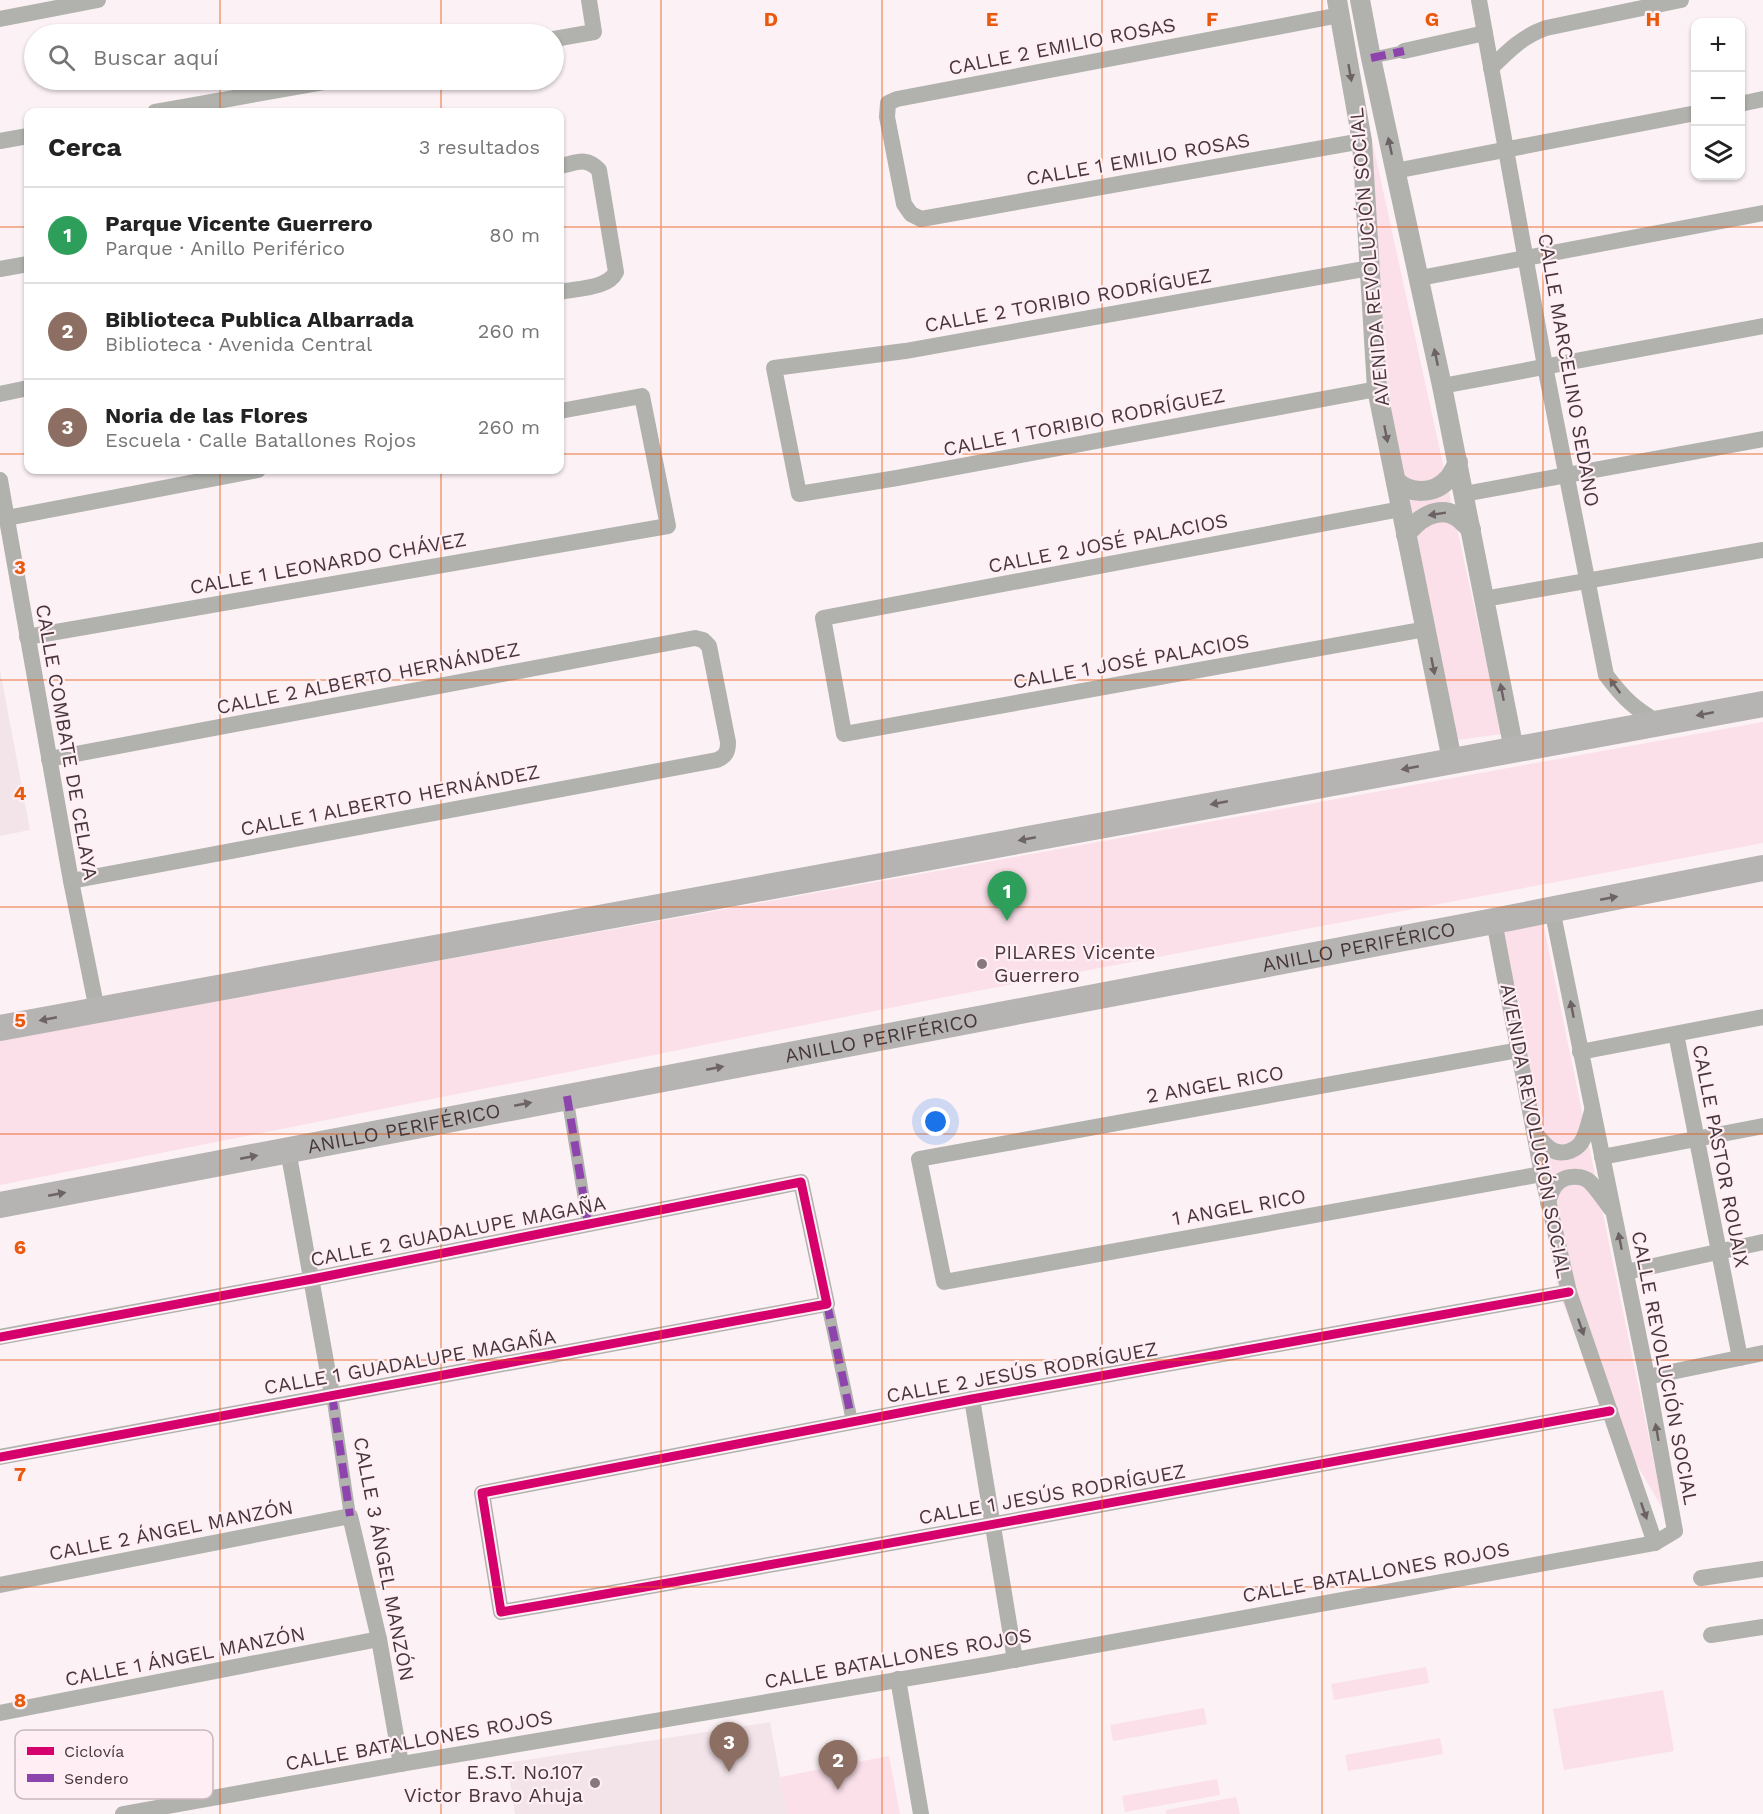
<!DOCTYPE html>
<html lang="es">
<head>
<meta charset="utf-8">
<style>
	body { margin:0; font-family:"Work Sans",sans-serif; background:#f6f6f6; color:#222 }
	.controls { position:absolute; right:18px; top:18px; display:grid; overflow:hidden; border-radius:12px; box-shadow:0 2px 4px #0004 }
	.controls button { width:54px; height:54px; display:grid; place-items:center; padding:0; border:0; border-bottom:2px solid #e0e0e0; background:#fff; color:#222; font:30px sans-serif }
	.you { position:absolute; left:936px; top:1122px; width:21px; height:21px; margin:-15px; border:4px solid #fff; border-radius:50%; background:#1a73e8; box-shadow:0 0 0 9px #1a73e833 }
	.badge { display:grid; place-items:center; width:39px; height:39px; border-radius:50%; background:#0b8043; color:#fff; font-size:20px; font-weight:700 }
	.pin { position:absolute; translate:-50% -50px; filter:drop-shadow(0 2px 3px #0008) }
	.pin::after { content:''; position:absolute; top:32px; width:21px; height:18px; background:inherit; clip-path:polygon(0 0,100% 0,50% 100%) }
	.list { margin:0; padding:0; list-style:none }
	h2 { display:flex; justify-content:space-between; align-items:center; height:78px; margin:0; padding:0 24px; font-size:26px }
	h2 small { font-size:20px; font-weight:400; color:#767676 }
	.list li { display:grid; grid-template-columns:39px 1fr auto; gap:18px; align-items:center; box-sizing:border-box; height:96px; padding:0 24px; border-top:2px solid #e0e0e0 }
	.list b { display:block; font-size:22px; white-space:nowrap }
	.list p { margin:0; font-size:20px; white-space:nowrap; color:#767676 }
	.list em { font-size:20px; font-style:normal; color:#767676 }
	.icon { flex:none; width:33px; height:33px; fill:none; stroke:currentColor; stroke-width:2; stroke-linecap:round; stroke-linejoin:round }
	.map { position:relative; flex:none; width:1763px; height:1814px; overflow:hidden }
	.search { position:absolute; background:#fff; box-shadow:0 2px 4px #0004; left:24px; top:24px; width:540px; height:66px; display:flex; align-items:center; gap:15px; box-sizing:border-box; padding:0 21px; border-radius:33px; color:#767676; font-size:22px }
	.panel { position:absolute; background:#fff; box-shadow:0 2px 4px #0004; left:24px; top:108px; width:540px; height:366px; border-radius:12px }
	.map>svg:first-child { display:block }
	.built { fill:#f3e4ea }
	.green { fill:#fbdfe9 }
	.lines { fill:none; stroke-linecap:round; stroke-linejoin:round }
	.pedestrian { stroke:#b1b2ae; stroke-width:12 }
	.minor { stroke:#b1b2ae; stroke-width:16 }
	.tertiary { stroke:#b1b2ae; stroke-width:20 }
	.primary { stroke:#b5b4b2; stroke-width:26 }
	.quiet { stroke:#8e44ad; stroke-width:8; stroke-dasharray:15 8; stroke-linecap:butt }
	.cycleway-casing { stroke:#ffeff4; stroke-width:13 }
	.cycleway { stroke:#d6006c; stroke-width:9 }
	.oneway { fill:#6c6265 }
	.oneway2 { fill:#6e6366 }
	.grid { fill:none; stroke:#e8590c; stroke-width:1.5; stroke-opacity:0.55 }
	.poi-dot { fill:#86787d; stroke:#ffeff4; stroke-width:2 }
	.labels { text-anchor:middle; stroke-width:4.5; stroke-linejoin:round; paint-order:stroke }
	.street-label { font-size:20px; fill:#47373d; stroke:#ffeff4 }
	.poi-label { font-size:20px; fill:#47373d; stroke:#ffeff4; text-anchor:start }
	.key { fill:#ffeff4; stroke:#c8b8bd; stroke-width:1.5 }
	.key-label { font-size:16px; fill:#47373d }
	.grid-label { font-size:20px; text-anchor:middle; font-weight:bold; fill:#e8590c; stroke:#ffeff4; stroke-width:4.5; stroke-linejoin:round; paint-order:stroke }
</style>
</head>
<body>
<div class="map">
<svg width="1763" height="1814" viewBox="0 0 1763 1814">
	<rect width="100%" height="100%" fill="#fcf2f5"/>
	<g class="built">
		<path d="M 0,670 L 30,830 L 0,836 Z"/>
		<path d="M 770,1722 L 787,1814 L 515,1814 L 507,1763 Z"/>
	</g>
	<g class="green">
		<path d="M 1363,99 L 1502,734 L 1450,741 L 1379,392 Z"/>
		<path d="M 1763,722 L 1763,843 L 940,998 L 0,1185 L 0,1040 Z"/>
		<path d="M 1543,922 L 1664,1511 L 1604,1409 L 1559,1293 L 1490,934 Z"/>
		<path d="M 1426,1667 L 1429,1683 L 1334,1700 L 1331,1684 Z"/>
		<path d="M 1663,1690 L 1674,1751 L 1564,1770 L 1553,1709 Z"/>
		<path d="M 1204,1708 L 1207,1724 L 1113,1741 L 1110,1725 Z"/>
		<path d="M 1440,1738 L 1443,1754 L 1348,1771 L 1345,1755 Z"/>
		<path d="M 889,1756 L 900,1814 L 787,1814 L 780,1777 Z"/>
		<path d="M 1217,1779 L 1220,1795 L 1125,1812 L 1122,1796 Z"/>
		<path d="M 1236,1797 L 1240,1814 L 1166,1814 L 1166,1810 Z"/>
	</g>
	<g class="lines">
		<g class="pedestrian">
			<path d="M 1371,58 L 1404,51"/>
			<path d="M 567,1096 L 588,1224"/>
			<path d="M 827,1304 L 852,1421"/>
			<path d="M 332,1395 L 350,1516"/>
		</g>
		<g class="minor">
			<path d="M 1479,0 L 1545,366 L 1606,675 C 1624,699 1634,708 1659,723"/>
			<path d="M 1340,15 L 897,99 L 888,103 L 887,117 L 904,204 L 911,214 L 921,219 L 1362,141"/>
			<path d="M 0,19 L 98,0"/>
			<path d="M 554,39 L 594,32 L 589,0"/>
			<path d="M 1404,51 L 1485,33"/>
			<path d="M 1491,68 C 1508,51 1523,36 1546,28 L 1681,0"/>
			<path d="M 1740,104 L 1763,99"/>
			<path d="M 155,112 L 335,80"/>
			<path d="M 0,141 L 28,136"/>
			<path d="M 560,166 C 576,163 586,156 599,170 L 616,272 C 608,289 577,288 560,292"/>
			<path d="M 1395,171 L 1696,113"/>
			<path d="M 1369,268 L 905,351 L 774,368 L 799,494 L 897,478 L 1377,389"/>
			<path d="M 0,269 L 28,264"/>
			<path d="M 1420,278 L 1763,213"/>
			<path d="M 1442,386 L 1763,326"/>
			<path d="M 0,394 L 28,388"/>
			<path d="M 0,480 L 71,881 L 97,1010"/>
			<path d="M 1464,494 L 1763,439"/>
			<path d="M 1401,509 L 823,618 L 844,734 L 1426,629"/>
			<path d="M 7,518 L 258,470"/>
			<path d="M 1484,599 L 1763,550"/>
			<path d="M 27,637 L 668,526 L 642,396 L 560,411"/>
			<path d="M 49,759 L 695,638 L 703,640 L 709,646 L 728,742 C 728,752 726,756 717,760 L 71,881"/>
			<path d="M 1494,921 L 1542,1174 L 1569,1292 L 1655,1543"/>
			<path d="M 1676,1034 L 1740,1358"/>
			<path d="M 1519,1050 L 919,1159 L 944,1282 L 1542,1174"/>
			<path d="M 1580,1052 L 1763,1017"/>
			<path d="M 1535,1133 C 1545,1145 1554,1157 1570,1151 C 1575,1149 1578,1147 1581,1143 C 1587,1134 1589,1121 1592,1111"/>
			<path d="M 288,1150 L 332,1395"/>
			<path d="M 1602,1157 L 1763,1126"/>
			<path d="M 1548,1203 C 1550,1196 1552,1187 1559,1182 C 1567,1175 1583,1175 1590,1182 C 1598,1190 1605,1201 1611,1209"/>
			<path d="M 1626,1272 L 1763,1242"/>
			<path d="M 1569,1292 L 972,1399 L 482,1493 L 501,1612 C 871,1549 1240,1478 1610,1411"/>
			<path d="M 0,1337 L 312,1279 L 801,1182 L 827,1304 L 0,1457"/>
			<path d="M 1647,1377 L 1763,1353"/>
			<path d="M 972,1399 L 1015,1660"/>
			<path d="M 1701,1578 L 1763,1569"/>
			<path d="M 0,1585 L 350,1516 L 379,1639 L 401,1764"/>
			<path d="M 1711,1635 L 1763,1627"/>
			<path d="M 898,1679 L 921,1814"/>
			<path d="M 0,1713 L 379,1639"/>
			<path d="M 123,1814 L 401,1764 L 986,1665 L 1655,1543 L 1675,1531 L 1647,1377 L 1552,909"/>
		</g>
		<g class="tertiary">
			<path d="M 1337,0 L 1362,141 L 1377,389 L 1452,760"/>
			<path d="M 1360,0 L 1371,58 L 1442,386 L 1514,750"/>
			<path d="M 1396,481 C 1409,494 1434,495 1448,479 C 1452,475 1455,468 1458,462"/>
			<path d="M 1406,535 C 1416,520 1437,505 1456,516 C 1461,519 1466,525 1471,529"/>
		</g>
		<g class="primary">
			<path d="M 0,1028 L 1763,704"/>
			<path id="s1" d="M 0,1205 L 1494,921 L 1763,868"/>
		</g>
		<g class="quiet">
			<path d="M 1371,58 L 1404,51"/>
			<path d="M 567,1096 L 588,1224"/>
			<path d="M 827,1304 L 852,1421"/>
			<path d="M 332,1395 L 350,1516"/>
		</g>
		<defs>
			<g id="cycleway">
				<path d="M 1569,1292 L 972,1399 L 482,1493 L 501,1612 C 871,1549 1240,1478 1610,1411"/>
				<path d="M 0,1337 L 312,1279 L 801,1182 L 827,1304 L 0,1457"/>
			</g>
		</defs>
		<use href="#cycleway" class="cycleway-casing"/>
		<use href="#cycleway" class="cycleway"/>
	</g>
	<defs><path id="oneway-solid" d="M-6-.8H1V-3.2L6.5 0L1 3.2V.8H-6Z" transform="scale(1.5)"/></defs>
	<g class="oneway">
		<use href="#oneway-solid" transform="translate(1350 73) rotate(80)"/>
		<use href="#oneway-solid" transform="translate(1390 146) rotate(-102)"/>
		<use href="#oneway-solid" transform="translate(1436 357) rotate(-102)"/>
		<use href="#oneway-solid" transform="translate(1386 434) rotate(79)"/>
		<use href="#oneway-solid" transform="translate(1437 514) rotate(171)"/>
		<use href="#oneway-solid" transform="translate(1433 666) rotate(79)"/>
		<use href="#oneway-solid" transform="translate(1615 686) rotate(-126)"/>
		<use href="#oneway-solid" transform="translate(1502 692) rotate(-101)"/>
		<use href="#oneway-solid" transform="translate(1572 1009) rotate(-101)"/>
		<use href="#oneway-solid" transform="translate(1620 1241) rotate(-101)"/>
		<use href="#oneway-solid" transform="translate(1581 1327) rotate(71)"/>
		<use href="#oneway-solid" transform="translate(1657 1432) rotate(-100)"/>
		<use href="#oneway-solid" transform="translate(1644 1511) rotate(71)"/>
	</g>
	<g class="oneway2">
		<use href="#oneway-solid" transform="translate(1705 714) rotate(169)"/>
		<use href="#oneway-solid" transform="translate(1410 768) rotate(169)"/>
		<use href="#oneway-solid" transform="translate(1219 803) rotate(169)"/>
		<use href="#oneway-solid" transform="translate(1027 839) rotate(169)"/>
		<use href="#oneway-solid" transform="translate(1609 898) rotate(-11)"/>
		<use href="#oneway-solid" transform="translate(48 1019) rotate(169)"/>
		<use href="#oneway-solid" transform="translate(715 1068) rotate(-11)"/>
		<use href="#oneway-solid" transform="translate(523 1104) rotate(-11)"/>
		<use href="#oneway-solid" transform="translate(249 1157) rotate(-11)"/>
		<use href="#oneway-solid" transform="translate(57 1194) rotate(-11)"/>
	</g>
	<path class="grid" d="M 220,0 L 220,34M 441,0 L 441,34M 661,0 L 661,1814M 882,0 L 882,1814M 1102,0 L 1102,1814M 1322,0 L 1322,1814M 1543,0 L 1543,1814M 220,80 L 220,112M 441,80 L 441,112M 0,227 L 28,227M 560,227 L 1763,227M 0,454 L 28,454M 560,454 L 1763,454M 220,470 L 220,1814M 441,470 L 441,1814M 0,680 L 1763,680M 0,907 L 1763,907M 0,1134 L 1763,1134M 0,1360 L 1763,1360M 0,1587 L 1763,1587"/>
	<g class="poi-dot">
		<circle cx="982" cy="964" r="6"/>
		<circle cx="595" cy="1783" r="6"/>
	</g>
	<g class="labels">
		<g class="street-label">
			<text transform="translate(1062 46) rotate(-11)" y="7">CALLE 2 EMILIO ROSAS</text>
			<text transform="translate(1138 159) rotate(-10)" y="7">CALLE 1 EMILIO ROSAS</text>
			<text transform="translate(1369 257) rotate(-95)" y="7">AVENIDA REVOLUCIÓN SOCIAL</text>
			<text transform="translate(1068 300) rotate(-10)" y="7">CALLE 2 TORIBIO RODRÍGUEZ</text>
			<text transform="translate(1569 370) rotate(80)" y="7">CALLE MARCELINO SEDANO</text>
			<text transform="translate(1084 422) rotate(-11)" y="7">CALLE 1 TORIBIO RODRÍGUEZ</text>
			<text transform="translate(1108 543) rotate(-11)" y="7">CALLE 2 JOSÉ PALACIOS</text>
			<text transform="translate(328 563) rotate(-10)" y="7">CALLE 1 LEONARDO CHÁVEZ</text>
			<text transform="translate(1131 661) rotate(-10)" y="7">CALLE 1 JOSÉ PALACIOS</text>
			<text transform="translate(368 678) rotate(-11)" y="7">CALLE 2 ALBERTO HERNÁNDEZ</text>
			<text transform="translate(67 742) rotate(80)" y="7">CALLE COMBATE DE CELAYA</text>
			<text transform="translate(390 800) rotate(-11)" y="7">CALLE 1 ALBERTO HERNÁNDEZ</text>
			<text dy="7" stroke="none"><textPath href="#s1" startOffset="1383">ANILLO PERIFÉRICO</textPath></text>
			<text dy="7" stroke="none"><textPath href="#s1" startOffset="897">ANILLO PERIFÉRICO</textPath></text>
			<text transform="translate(1215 1084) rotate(-10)" y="7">2 ANGEL RICO</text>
			<text dy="7" stroke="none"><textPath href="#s1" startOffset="411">ANILLO PERIFÉRICO</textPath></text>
			<text transform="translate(1536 1131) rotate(79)" y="7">AVENIDA REVOLUCIÓN SOCIAL</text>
			<text transform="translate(1721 1156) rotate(79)" y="7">CALLE PASTOR ROUAIX</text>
			<text transform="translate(1239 1207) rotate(-10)" y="7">1 ANGEL RICO</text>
			<text transform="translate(458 1231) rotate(-11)" y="7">CALLE 2 GUADALUPE MAGAÑA</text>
			<text transform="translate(410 1362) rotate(-10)" y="7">CALLE 1 GUADALUPE MAGAÑA</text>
			<text transform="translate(1665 1368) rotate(79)" y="7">CALLE REVOLUCIÓN SOCIAL</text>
			<text transform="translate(1022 1372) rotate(-10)" y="7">CALLE 2 JESÚS RODRÍGUEZ</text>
			<text transform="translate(1052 1494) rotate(-10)" y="7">CALLE 1 JESÚS RODRÍGUEZ</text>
			<text transform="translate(171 1530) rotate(-11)" y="7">CALLE 2 ÁNGEL MANZÓN</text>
			<text transform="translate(384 1559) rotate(79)" y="7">CALLE 3 ÁNGEL MANZÓN</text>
			<text transform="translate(1376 1572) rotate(-10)" y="7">CALLE BATALLONES ROJOS</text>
			<text transform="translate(185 1656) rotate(-11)" y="7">CALLE 1 ÁNGEL MANZÓN</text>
			<text transform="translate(898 1658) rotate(-10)" y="7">CALLE BATALLONES ROJOS</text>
			<text transform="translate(419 1740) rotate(-10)" y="7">CALLE BATALLONES ROJOS</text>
		</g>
		<g class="poi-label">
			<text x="994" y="959">PILARES Vicente<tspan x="994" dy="23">Guerrero</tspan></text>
			<text x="583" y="1779" text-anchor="end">E.S.T. No.107<tspan x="583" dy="23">Victor Bravo Ahuja</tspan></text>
		</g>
	</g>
	<rect x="15" y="1730" width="198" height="69" rx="9" class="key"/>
	<rect x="27" y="1747" width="27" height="8" fill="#d6006c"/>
	<rect x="27" y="1774" width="27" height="8" fill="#8e44ad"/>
	<g class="key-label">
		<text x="64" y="1757">Ciclovía</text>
		<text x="64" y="1784">Sendero</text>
	</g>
	<g class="grid-label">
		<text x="771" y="26">D</text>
		<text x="992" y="26">E</text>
		<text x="1212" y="26">F</text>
		<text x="1432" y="26">G</text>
		<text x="1653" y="26">H</text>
		<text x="20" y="574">3</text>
		<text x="20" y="800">4</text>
		<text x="20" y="1027">5</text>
		<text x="20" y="1254">6</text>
		<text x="20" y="1481">7</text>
		<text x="20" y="1707">8</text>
	</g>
</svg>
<div class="controls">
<button>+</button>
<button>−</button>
<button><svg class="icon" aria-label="layers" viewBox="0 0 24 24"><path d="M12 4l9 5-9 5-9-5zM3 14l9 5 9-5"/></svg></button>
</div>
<div class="you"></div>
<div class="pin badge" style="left:1007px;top:921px;background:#2e9e5b">1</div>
<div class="pin badge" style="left:838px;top:1790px;background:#8d6e63">2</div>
<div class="pin badge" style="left:729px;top:1772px;background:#8d6e63">3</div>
<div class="search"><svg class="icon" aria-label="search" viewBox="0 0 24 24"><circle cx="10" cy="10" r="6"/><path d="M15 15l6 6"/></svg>Buscar aquí</div>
<section class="panel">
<h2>Cerca<small>3 resultados</small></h2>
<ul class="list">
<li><span class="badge" style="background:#2e9e5b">1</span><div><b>Parque Vicente Guerrero</b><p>Parque · Anillo Periférico</p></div><em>80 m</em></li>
<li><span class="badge" style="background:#8d6e63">2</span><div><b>Biblioteca Publica Albarrada</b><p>Biblioteca · Avenida Central</p></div><em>260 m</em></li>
<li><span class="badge" style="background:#8d6e63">3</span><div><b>Noria de las Flores</b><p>Escuela · Calle Batallones Rojos</p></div><em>260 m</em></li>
</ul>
</section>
</div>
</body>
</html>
